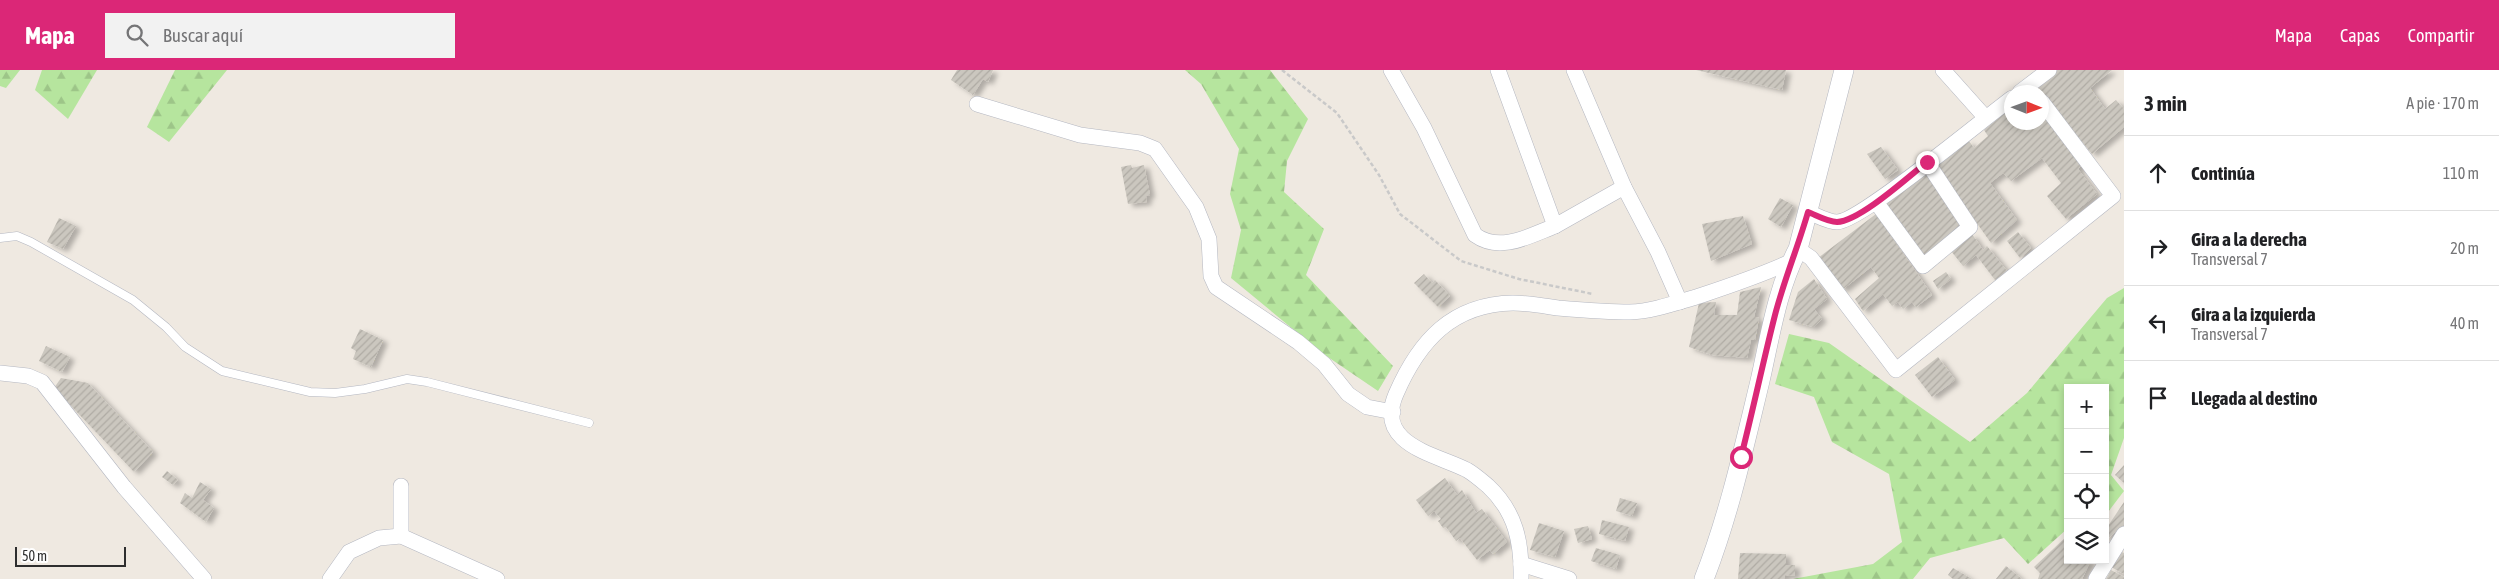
<!DOCTYPE html>
<html lang="es">
<head>
<meta charset="utf-8">
<style>
	body { margin:0; font-family:"Asap Condensed",sans-serif; background:#f2f2f2; color:#202124 }
	.controls { position:absolute; right:15px; bottom:15px; display:grid; overflow:hidden; border-radius:0px; box-shadow:0 2px 8px #0003 }
	.controls button { width:45px; height:45px; display:grid; place-items:center; padding:0; border:0; border-bottom:1px solid #e0e0e0; background:#fff; color:#202124; font:25px sans-serif }
	.compass { position:absolute; left:2004px; top:15px; width:45px; height:45px; border-radius:50%; background:#fff; box-shadow:0 2px 8px #0003; rotate:91deg }
	.scale { position:absolute; left:15px; bottom:12px; width:111px; box-sizing:border-box; padding-left:5px; border:2px solid #2e2e2e; border-top:0; font-size:14px; line-height:18px; white-space:nowrap; color:#2e2e2e; -webkit-text-stroke:4px #fff; paint-order:stroke }
	.stop { position:absolute; width:15px; height:15px; margin:-11px; border:4px solid #db2777; border-radius:50%; background:#fff }
	.stop.end { background:#db2777; border-color:#fff; box-shadow:0 1px 5px #0008 }
	.list { margin:0; padding:0; list-style:none }
	h2 { display:flex; justify-content:space-between; align-items:center; height:65px; margin:0; padding:0 20px; font-size:21px }
	h2 small { font-size:16px; font-weight:400; color:#757577 }
	.list li { display:grid; grid-template-columns:32px 1fr auto; gap:15px; align-items:center; box-sizing:border-box; height:75px; padding:0 20px; border-top:1px solid #e0e0e0 }
	.list b { display:block; font-size:19px; white-space:nowrap }
	.list p { margin:0; font-size:16px; white-space:nowrap; color:#757577 }
	.list em { font-size:16px; font-style:normal; color:#757577 }
	.icon { flex:none; width:28px; height:28px; fill:none; stroke:currentColor; stroke-width:2; stroke-linecap:round; stroke-linejoin:round }
	.map { position:relative; flex:none; width:2124px; height:509px; overflow:hidden }
	header { display:flex; align-items:center; gap:30px; box-sizing:border-box; height:70px; padding:0 25px; background:#db2777; color:#fff }
	header strong { font-size:24px }
	nav { display:flex; gap:28px; margin-inline-start:auto; font-size:18px }
	.search { width:350px; height:45px; background:#f2f2f2; display:flex; align-items:center; gap:12px; box-sizing:border-box; padding:0 18px; border-radius:0px; color:#757577; font-size:19px }
	main { display:flex }
	aside { flex:1; background:#fff }
	.map>svg:first-child { display:block }
	.forest { fill:url(#forest-firs) }
	.building { fill:url(#building-hatch); filter:url(#shadow) }
	.lines { fill:none; stroke-linecap:round; stroke-linejoin:round }
	.service-casing { stroke:#b4b7c1; stroke-width:9 }
	.minor-casing { stroke:#b4b7c1; stroke-width:16 }
	.tertiary-casing { stroke:#b4b7c1; stroke-width:20 }
	.path { stroke:#c9c9c9; stroke-width:2.5; stroke-dasharray:4 2.5; stroke-linecap:butt }
	.service { stroke:#fff; stroke-width:8 }
	.minor { stroke:#fff; stroke-width:15 }
	.tertiary { stroke:#fff; stroke-width:19 }
	.route { stroke:#db2777; stroke-width:6 }
</style>
</head>
<body>
<header>
<strong>Mapa</strong>
<div class="search"><svg class="icon" aria-label="search" viewBox="0 0 24 24"><circle cx="10" cy="10" r="6"/><path d="M15 15l6 6"/></svg>Buscar aquí</div>
<nav><a>Mapa</a><a>Capas</a><a>Compartir</a></nav>
</header>
<main>
<div class="map">
<svg width="2124" height="509" viewBox="0 0 2124 509">
	<defs>
		<pattern id="forest-firs" width="22" height="20" patternUnits="userSpaceOnUse" patternTransform="scale(1.25)"><rect width="22" height="20" fill="#b6e59e"/><path d="M5 1l3.5 6h-7zM16 11l3.5 6h-7z" fill="#9dc588"/></pattern>
		<pattern id="building-hatch" width="6" height="6" patternUnits="userSpaceOnUse" patternTransform="scale(1.25)"><rect width="6" height="6" fill="#cbc7bf"/><path d="M-1 1l2-2M0 6l6-6M5 7l2-2" fill="none" stroke="#afaba4"/></pattern>
		<filter id="shadow"><feDropShadow dx="5" dy="3" stdDeviation="2.5" flood-color="#0004"/></filter>
	</defs>
	<rect width="100%" height="100%" fill="#efe9e1"/>
	<g class="forest">
		<path d="M 0,0 L 20,0 L 6,18 L 0,16 Z"/>
		<path d="M 42,0 L 97,0 L 68,49 L 35,20 Z"/>
		<path d="M 175,0 L 227,0 L 169,72 L 147,57 Z"/>
		<path d="M 1185,0 L 1270,0 L 1308,49 L 1287,91 L 1284,122 L 1324,159 L 1306,205 L 1393,296 L 1378,321 L 1322,283 L 1231,208 L 1241,160 L 1230,124 L 1239,79 L 1201,14 Z"/>
		<path d="M 2124,218 L 2124,368 L 2111,405 L 2124,421 L 2105,446 L 2105,318 L 2068,318 L 2068,458 L 2028,494 L 2004,468 L 1930,488 L 1913,509 L 1793,509 L 1873,494 L 1902,472 L 1889,404 L 1832,372 L 1814,327 L 1775,314 L 1789,264 L 1829,273 L 1970,372 L 2027,323 L 2107,228 Z"/>
	</g>
	<g class="building">
		<path d="M 957,0 L 993,0 L 988,12 L 983,9 L 973,25 L 951,10 Z"/>
		<path d="M 1696,0 L 1786,0 L 1782,20 Z"/>
		<path d="M 2057,0 L 2112,0 L 2090,18 L 2105,39 L 2116,30 L 2124,39 L 2124,57 L 2092,84 L 2036,16 Z"/>
		<path d="M 2012,37 L 2012,52 L 2042,52 L 2042,41 L 2083,94 L 2078,99 L 2097,124 L 2066,149 L 2047,126 L 2061,113 L 2042,88 L 2011,111 L 2003,103 L 1990,113 L 2017,150 L 1991,173 L 1936,96 L 1969,71 L 1974,78 L 1988,66 L 1984,60 Z"/>
		<path d="M 1881,77 L 1898,100 L 1885,109 L 1867,84 Z"/>
		<path d="M 1131,95 L 1132,98 L 1144,95 L 1150,125 L 1146,126 L 1147,132 L 1128,134 L 1121,97 Z"/>
		<path d="M 1927,102 L 1963,157 L 1924,190 L 1885,133 Z"/>
		<path d="M 1780,128 L 1793,135 L 1781,157 L 1768,149 Z"/>
		<path d="M 1876,144 L 1932,225 L 1916,237 L 1912,232 L 1903,239 L 1898,232 L 1892,236 L 1883,224 L 1863,241 L 1855,229 L 1879,208 L 1871,197 L 1842,220 L 1818,188 Z"/>
		<path d="M 1743,146 L 1752,174 L 1711,191 L 1702,154 Z"/>
		<path d="M 59,148 L 76,156 L 63,179 L 47,172 Z"/>
		<path d="M 2018,162 L 2031,178 L 2020,188 L 2007,171 Z"/>
		<path d="M 1972,164 L 1983,180 L 1987,176 L 2007,201 L 1995,210 L 1976,185 L 1963,196 L 1951,181 Z"/>
		<path d="M 1946,202 L 1951,209 L 1938,219 L 1933,211 Z"/>
		<path d="M 1424,204 L 1432,213 L 1435,210 L 1450,226 L 1438,237 L 1414,213 Z"/>
		<path d="M 1814,209 L 1827,229 L 1814,239 L 1822,249 L 1813,257 L 1789,250 L 1798,222 Z"/>
		<path d="M 1761,217 L 1754,247 L 1759,248 L 1755,270 L 1751,270 L 1747,288 L 1712,285 L 1689,277 L 1699,233 L 1716,232 L 1714,245 L 1737,245 L 1740,222 Z"/>
		<path d="M 360,259 L 383,270 L 371,297 L 353,289 L 356,281 L 351,278 Z"/>
		<path d="M 46,276 L 70,287 L 62,302 L 39,291 Z"/>
		<path d="M 1938,287 L 1955,310 L 1932,327 L 1915,305 Z"/>
		<path d="M 61,308 L 88,313 L 153,382 L 134,402 L 54,318 Z"/>
		<path d="M 2124,395 L 2124,413 L 2115,405 Z"/>
		<path d="M 167,401 L 178,410 L 173,415 L 162,407 Z"/>
		<path d="M 1445,408 L 1457,425 L 1462,420 L 1476,443 L 1482,439 L 1507,472 L 1493,484 L 1490,480 L 1477,490 L 1460,468 L 1456,471 L 1446,457 L 1443,458 L 1438,451 L 1441,449 L 1434,441 L 1428,446 L 1416,430 Z"/>
		<path d="M 200,412 L 211,419 L 203,430 L 214,438 L 206,452 L 180,433 L 185,423 L 192,428 Z"/>
		<path d="M 1620,428 L 1637,433 L 1632,446 L 1616,441 Z"/>
		<path d="M 2124,432 L 2124,454 L 2118,463 L 2115,462 L 2105,471 L 2105,458 L 2106,459 Z"/>
		<path d="M 1602,450 L 1629,457 L 1625,471 L 1599,464 Z"/>
		<path d="M 1539,453 L 1564,461 L 1555,487 L 1530,480 Z"/>
		<path d="M 1588,456 L 1592,469 L 1578,473 L 1574,459 Z"/>
		<path d="M 2068,465 L 2068,490 L 2091,490 L 2082,509 L 2038,509 L 2040,503 L 2034,497 Z"/>
		<path d="M 1596,478 L 1620,485 L 1616,499 L 1591,491 Z"/>
		<path d="M 2120,481 L 2124,483 L 2124,504 L 2111,497 Z"/>
		<path d="M 1740,483 L 1786,484 L 1786,495 L 1795,495 L 1795,506 L 1785,505 L 1785,508 L 1780,509 L 1738,509 Z"/>
		<path d="M 2006,496 L 2022,509 L 1996,509 Z"/>
		<path d="M 1953,498 L 1972,509 L 1953,509 L 1948,505 Z"/>
		<path d="M 2111,500 L 2124,507 L 2124,509 L 2106,509 Z"/>
	</g>
	<g class="lines">
		<defs>
			<path id="service" d="M 0,168 L 17,166 L 31,172 L 133,230 L 166,257 L 185,277 L 222,301 L 310,322 L 335,323 L 365,319 L 407,309 L 427,312 L 589,353"/>
			<g id="minor">
				<path d="M 1391,0 L 1424,58 L 1475,165 C 1500,183 1529,166 1555,156"/>
				<path d="M 1498,0 L 1555,156 L 1624,117"/>
				<path d="M 1574,0 L 1624,117 L 1658,182 L 1680,232"/>
				<path d="M 1943,0 L 1985,47"/>
				<path d="M 2020,22 L 2049,0"/>
				<path d="M 977,34 L 1080,65 L 1140,73 L 1155,79 L 1196,137 L 1209,169 L 1211,206 L 1216,217 L 1298,272 L 1324,294 L 1348,324 L 1367,337 L 1393,342"/>
				<path d="M 1876,132 L 1923,196 L 1970,157 L 1927,92"/>
				<path d="M 1808,142 C 1816,145 1828,152 1837,152 C 1860,152 1983,49 2012,28"/>
				<path d="M 1798,179 L 1811,188 L 1896,300 L 2113,126 L 2042,32"/>
				<path d="M 0,303 L 28,306 L 42,312 L 124,417 L 204,509"/>
				<path d="M 401,466 L 401,416"/>
				<path d="M 1521,494 L 1569,509"/>
				<path d="M 330,509 L 349,482 L 379,468 L 401,466 L 497,509"/>
				<path d="M 1521,509 C 1522,473 1516,442 1488,416 C 1482,411 1474,404 1467,400 C 1436,384 1374,375 1396,324 C 1419,271 1452,234 1513,233 C 1528,233 1544,236 1558,238 C 1582,240 1607,242 1630,242 C 1653,241 1675,233 1696,227 C 1729,216 1760,206 1792,191"/>
				<path d="M 2096,509 L 2124,464"/>
			</g>
			<path id="tertiary" d="M 1704,509 C 1729,445 1744,377 1760,311 C 1770,267 1777,219 1798,179 L 1844,0"/>
		</defs>
		<use href="#service" class="service-casing"/>
		<use href="#minor" class="minor-casing"/>
		<use href="#tertiary" class="tertiary-casing"/>
		<path class="path" d="M 1282,0 L 1337,43 L 1379,105 L 1400,144 L 1461,191 L 1519,209 L 1593,224"/>
		<use href="#service" class="service"/>
		<use href="#minor" class="minor"/>
		<use href="#tertiary" class="tertiary"/>
	</g>
	<g class="lines">
		<path class="route" d="M 1741,387 C 1753,340 1763,292 1775,245 C 1784,210 1798,177 1808,142 C 1816,145 1828,152 1837,152 C 1860,151 1908,107 1927,92"/>
	</g>
</svg>
<div class="controls">
<button>+</button>
<button>−</button>
<button><svg class="icon" aria-label="locate" viewBox="0 0 24 24"><circle cx="12" cy="12" r="6"/><path d="M12 2v4M12 18v4M2 12h4M18 12h4"/></svg></button>
<button><svg class="icon" aria-label="layers" viewBox="0 0 24 24"><path d="M12 4l9 5-9 5-9-5zM3 14l9 5 9-5"/></svg></button>
</div>
<svg class="compass" viewBox="-18 -18 36 36"><path d="M0-13l5 13h-10z" fill="#e53935"/><path d="M0 13l5-13h-10z" fill="#757577"/></svg>
<div class="scale">50 m</div>
<div class="stop" style="left:1741px;top:387px"></div>
<div class="stop end" style="left:1927px;top:92px"></div>
</div>
<aside>
<h2>3 min<small>A pie · 170 m</small></h2>
<ul class="list">
<li><svg class="icon" aria-label="ahead" viewBox="0 0 24 24"><path d="M12 20V5M6 11l6-6 6 6"/></svg><div><b>Continúa</b></div><em>110 m</em></li>
<li><svg class="icon" aria-label="right" viewBox="0 0 24 24"><path d="M7 20v-9h11M14 6l5 5-5 5"/></svg><div><b>Gira a la derecha</b><p>Transversal 7</p></div><em>20 m</em></li>
<li><svg class="icon" aria-label="left" viewBox="0 0 24 24"><path d="M17 20v-9H6M10 6l-5 5 5 5"/></svg><div><b>Gira a la izquierda</b><p>Transversal 7</p></div><em>40 m</em></li>
<li><svg class="icon" aria-label="arrive" viewBox="0 0 24 24"><path d="M6 21V4h12l-3 4 3 4H6"/></svg><div><b>Llegada al destino</b></div></li>
</ul>
</aside>
</main>
</body>
</html>
